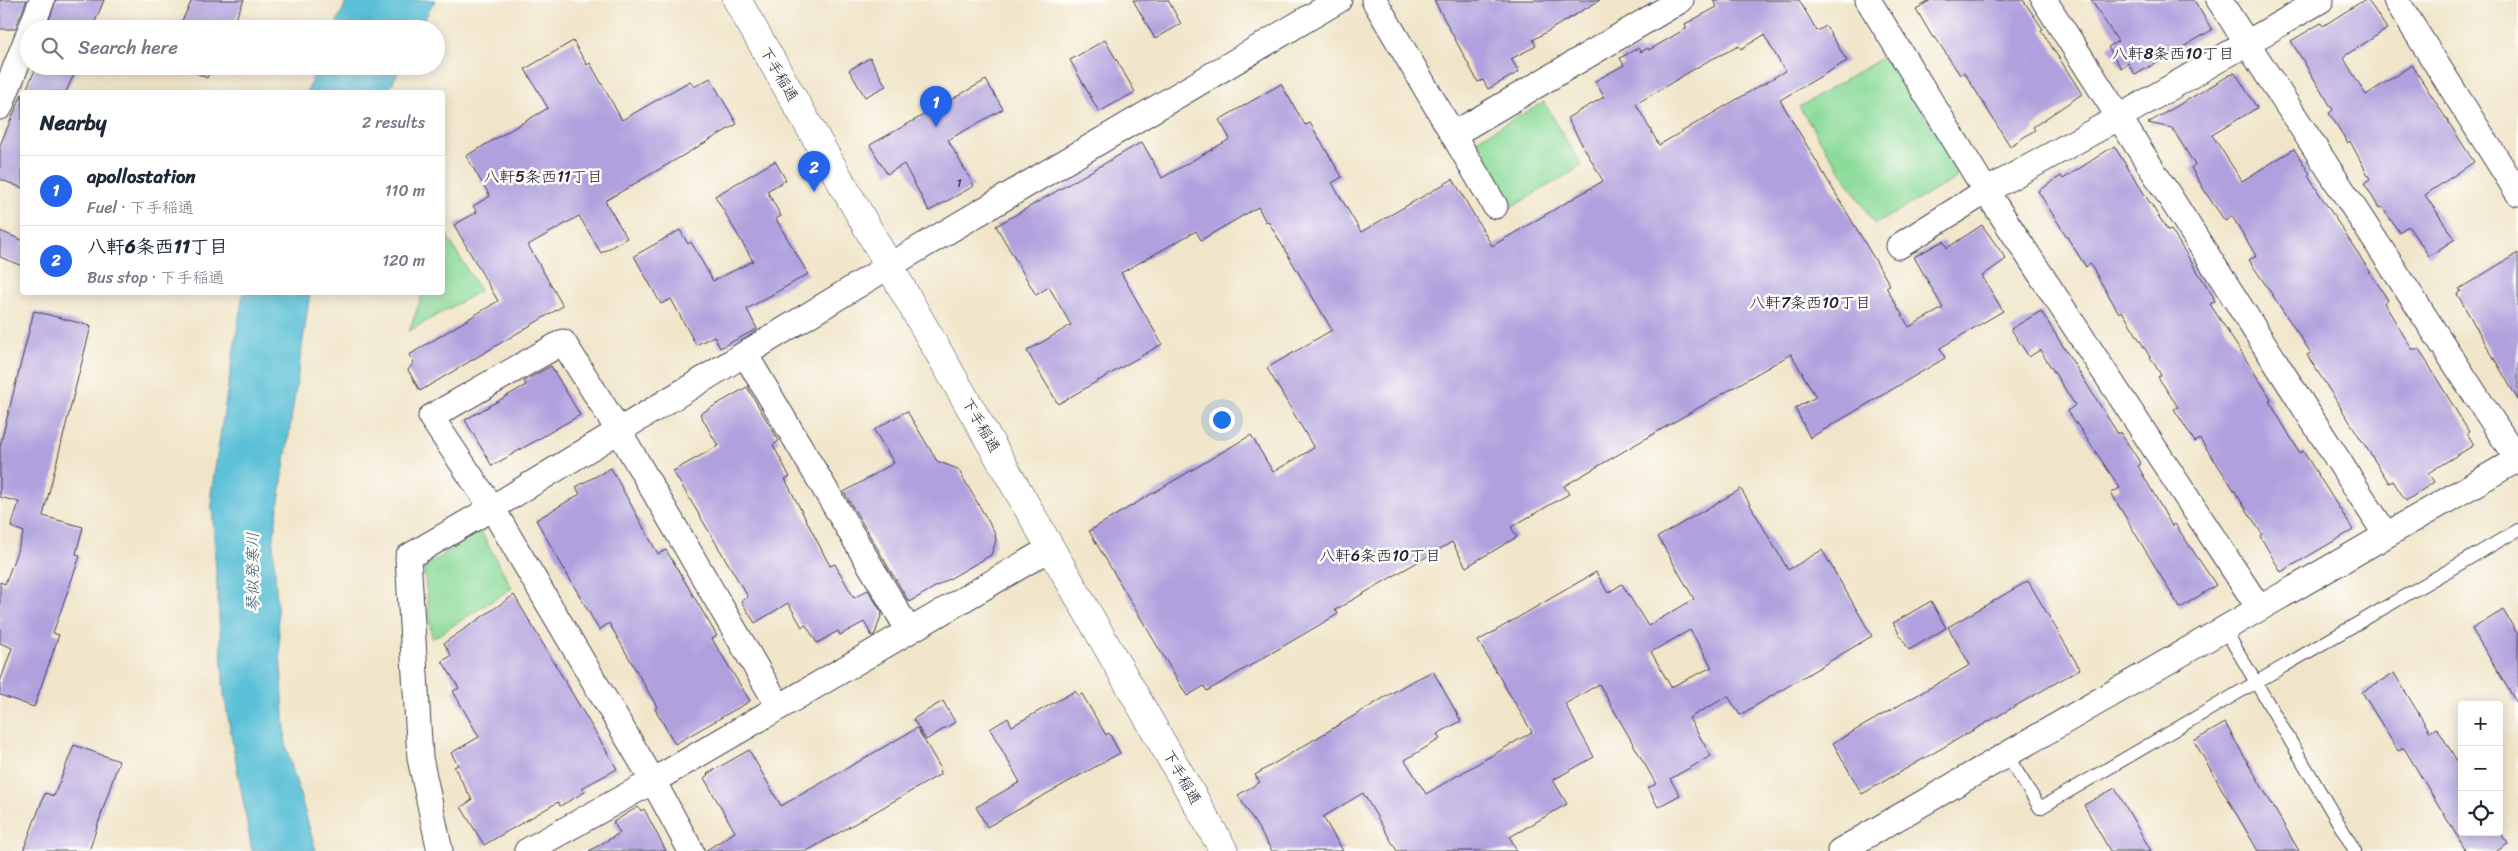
<!DOCTYPE html>
<html lang="en">
<head>
<meta charset="utf-8">
<style>
	body { margin:0; font-family:Sriracha,"Klee One",sans-serif; background:#f6f6f7; color:#1f2937 }
	.controls { position:absolute; right:15px; bottom:15px; display:grid; overflow:hidden; border-radius:5px; box-shadow:0 2px 12px #0003 }
	.controls button { width:45px; height:45px; display:grid; place-items:center; padding:0; border:0; border-bottom:1px solid #e0e1e3; background:#fff; color:#1f2937; font:25px sans-serif }
	.you { position:absolute; left:1221px; top:419px; width:18px; height:18px; margin:-12px; border:4px solid #fff; border-radius:50%; background:#1a73e8; box-shadow:0 0 0 8px #1a73e833 }
	.badge { display:grid; place-items:center; width:32px; height:32px; border-radius:50%; background:#2563eb; color:#fff; font-size:16px; font-weight:700 }
	.pin { position:absolute; translate:-50% -41px; filter:drop-shadow(0 1px 2px #0008) }
	.pin::after { content:''; position:absolute; top:26px; width:18px; height:15px; background:inherit; clip-path:polygon(0 0,100% 0,50% 100%) }
	.list { margin:0; padding:0; list-style:none }
	h2 { display:flex; justify-content:space-between; align-items:center; height:65px; margin:0; padding:0 20px; font-size:21px }
	h2 small { font-size:16px; font-weight:400; color:#747a83 }
	.list li { display:grid; grid-template-columns:32px 1fr auto; gap:15px; align-items:center; box-sizing:border-box; height:70px; padding:0 20px; border-top:1px solid #e0e1e3 }
	.list b { display:block; font-size:19px; white-space:nowrap }
	.list p { margin:0; font-size:16px; white-space:nowrap; color:#747a83 }
	.list em { font-size:16px; font-style:normal; color:#747a83 }
	.icon { flex:none; width:28px; height:28px; fill:none; stroke:currentColor; stroke-width:2; stroke-linecap:round; stroke-linejoin:round }
	.map { position:relative; flex:none; width:2518px; height:851px; overflow:hidden }
	.search { position:absolute; background:#fff; box-shadow:0 2px 12px #0003; left:20px; top:20px; width:425px; height:55px; display:flex; align-items:center; gap:12px; box-sizing:border-box; padding:0 18px; border-radius:28px; color:#747a83; font-size:19px }
	.panel { position:absolute; background:#fff; box-shadow:0 2px 12px #0003; left:20px; top:90px; width:425px; height:205px; border-radius:5px }
	.map>svg:first-child { display:block }
	.green { fill:#8bdb9a; stroke:#567e6a }
	.water { fill:#5ac0d7; stroke:#3e7189 }
	.building { fill:#b0a1de; fill-rule:evenodd }
	.lines { fill:none; stroke-linecap:round; stroke-linejoin:round }
	.service-casing { stroke:#413f50; stroke-width:14 }
	.minor-casing { stroke:#413f50; stroke-width:27 }
	.secondary-casing { stroke:#413f50; stroke-width:29 }
	.service { stroke:#fff; stroke-width:12 }
	.minor { stroke:#fff; stroke-width:25 }
	.secondary { stroke:#fff; stroke-width:28 }
	.labels { text-anchor:middle; stroke-width:5; stroke-linejoin:round; paint-order:stroke }
	.number-label { font-size:12px; fill:#464264 }
	.street-label { font-size:15px; fill:#22223b; stroke:#fdfcf7 }
	.neighbourhood-label { font-size:16px; fill:#22223b; stroke:#fdfcf7 }
	.water-label { font-size:16px; font-style:italic; fill:#365972; stroke:#fdfcf7 }
</style>
</head>
<body>
<div class="map">
<svg width="2518" height="851" viewBox="0 0 2518 851">
	<rect width="100%" height="100%" fill="#fdfcf7"/>
	<filter id="ink" filterUnits="userSpaceOnUse"><feTurbulence type="fractalNoise" baseFrequency=".02" numOctaves="2"/><feDisplacementMap in="SourceGraphic" scale="10" xChannelSelector="R" yChannelSelector="G"/><feConvolveMatrix kernelMatrix="1 2 1 2 8 2 1 2 1" color-interpolation-filters="sRGB"/></filter>
	<filter id="wash" filterUnits="userSpaceOnUse"><feTurbulence type="fractalNoise" baseFrequency=".0096" numOctaves="4" result="noise"/><feDisplacementMap in="SourceGraphic" scale="20" xChannelSelector="R" yChannelSelector="G"/><feGaussianBlur stdDeviation="1.12" result="paint"/><feColorMatrix in="noise" values="0 0 0 0 0 0 0 0 0 0 0 0 0 0 0 0 0 1.4 0 .05"/><feComposite in="paint" operator="in"/></filter>
	<g filter="url(#wash)">
		<rect width="100%" height="100%" fill="#f1e5c9"/>
		<g class="green">
			<path d="M 1887,55 L 1959,169 L 1955,179 L 1875,224 L 1799,107 Z"/>
			<path d="M 1544,102 L 1582,166 L 1508,209 L 1477,151 L 1476,140 Z"/>
			<path d="M 444,231 L 480,291 L 409,331 L 423,293 L 442,292 L 442,237 Z"/>
			<path d="M 480,530 L 512,588 L 432,639 L 424,568 Z"/>
		</g>
		<g class="water">
			<path d="M 347,0 L 435,0 L 419,29 L 334,29 Z"/>
			<path d="M 318,66 L 401,66 L 388,92 L 307,92 Z"/>
			<path d="M 243,293 L 310,293 L 273,542 L 286,746 L 316,851 L 252,851 L 224,695 L 211,493 Z"/>
		</g>
		<g id="blocks">
			<g class="building">
				<path d="M 0,0 L 27,0 L 15,29 L 0,29 Z"/>
				<path d="M 56,0 L 104,0 L 92,29 L 46,29 Z"/>
				<path d="M 192,0 L 244,0 L 231,29 L 178,29 Z"/>
				<path d="M 1133,0 L 1168,0 L 1181,24 L 1155,39 Z"/>
				<path d="M 1434,0 L 1600,0 L 1533,40 L 1536,46 L 1511,59 L 1519,72 L 1488,89 L 1483,80 L 1478,82 Z"/>
				<path d="M 1713,0 L 1799,0 L 1817,31 L 1826,26 L 1847,61 L 1780,100 L 1890,285 L 1886,287 L 1909,327 L 1943,308 L 1914,257 L 1943,241 L 1947,248 L 1982,225 L 2006,259 L 1982,276 L 2003,311 L 1940,348 L 1945,358 L 1810,438 L 1795,408 L 1816,397 L 1791,354 L 1564,486 L 1569,494 L 1511,527 L 1517,537 L 1466,567 L 1452,542 L 1335,610 L 1338,614 L 1207,691 L 1204,686 L 1187,696 L 1089,531 L 1251,435 L 1273,472 L 1314,448 L 1267,368 L 1332,330 L 1268,221 L 1266,222 L 1258,207 L 1201,240 L 1196,231 L 1121,273 L 1162,344 L 1058,404 L 1027,351 L 1071,325 L 1049,287 L 1036,295 L 996,226 L 1142,142 L 1162,178 L 1230,139 L 1219,120 L 1281,84 L 1305,125 L 1310,123 L 1342,177 L 1332,183 L 1361,232 L 1453,179 L 1492,246 L 1603,181 L 1567,118 L 1604,97 L 1595,81 L 1624,65 L 1620,58 L 1638,48 L 1641,52 L 1648,48 L 1649,50 L 1687,28 L 1685,24 L 1717,7 ZM 1764,35 L 1785,71 L 1659,145 L 1636,104 L 1706,62 L 1739,46 L 1741,49 Z"/>
				<path d="M 1931,0 L 2023,0 L 2043,29 L 2041,30 L 2082,94 L 2033,127 L 2035,130 L 2010,146 L 1964,72 L 1960,75 L 1935,37 L 1933,38 L 1916,9 Z"/>
				<path d="M 2091,0 L 2194,0 L 2212,30 L 2135,75 L 2128,63 L 2121,68 L 2108,47 L 2118,41 Z"/>
				<path d="M 2364,0 L 2368,0 L 2387,29 L 2343,57 L 2366,95 L 2412,65 L 2474,162 L 2425,195 L 2455,239 L 2429,256 L 2408,226 L 2399,232 L 2382,207 L 2379,208 L 2364,183 L 2370,179 L 2350,141 L 2348,143 L 2329,113 L 2333,110 L 2291,41 L 2321,23 L 2323,26 Z"/>
				<path d="M 1105,40 L 1135,92 L 1099,112 L 1070,60 Z"/>
				<path d="M 573,41 L 587,65 L 590,63 L 622,120 L 690,81 L 694,87 L 710,78 L 737,124 L 605,201 L 627,238 L 601,253 L 579,216 L 528,245 L 563,306 L 420,391 L 408,370 L 414,362 L 409,355 L 498,301 L 454,225 L 477,212 L 473,206 L 490,196 L 466,156 L 548,108 L 525,69 Z"/>
				<path d="M 870,58 L 886,86 L 865,97 L 849,70 Z"/>
				<path d="M 37,66 L 73,66 L 77,68 L 66,92 L 25,92 Z"/>
				<path d="M 182,66 L 212,66 L 207,78 Z"/>
				<path d="M 2235,72 L 2257,108 L 2212,135 L 2242,181 L 2294,149 L 2310,174 L 2308,176 L 2388,300 L 2384,303 L 2412,349 L 2419,349 L 2469,432 L 2467,433 L 2474,445 L 2428,473 L 2434,482 L 2406,501 L 2393,481 L 2389,483 L 2307,355 L 2311,353 L 2249,260 L 2256,256 L 2232,216 L 2225,221 L 2209,198 L 2191,168 L 2195,165 L 2172,128 L 2148,123 Z"/>
				<path d="M 986,80 L 1003,109 L 948,140 L 974,186 L 929,211 L 904,164 L 887,174 L 870,145 Z"/>
				<path d="M 22,94 L 22,188 L 0,179 L 0,145 Z"/>
				<path d="M 2114,146 L 2168,231 L 2171,230 L 2213,296 L 2215,301 L 2210,304 L 2272,400 L 2269,401 L 2300,453 L 2303,451 L 2353,530 L 2281,572 L 2260,536 L 2262,534 L 2225,476 L 2200,439 L 2195,442 L 2174,409 L 2178,407 L 2158,377 L 2161,375 L 2122,311 L 2119,313 L 2090,264 L 2086,267 L 2038,191 L 2061,176 L 2063,179 Z"/>
				<path d="M 775,161 L 786,180 L 767,191 L 781,216 L 776,219 L 808,274 L 747,309 L 757,329 L 720,348 L 714,336 L 696,345 L 671,299 L 661,304 L 634,256 L 680,230 L 688,244 L 691,242 L 713,281 L 753,261 L 715,196 Z"/>
				<path d="M 0,231 L 22,240 L 22,266 L 0,257 Z"/>
				<path d="M 2518,253 L 2518,400 L 2457,294 L 2461,291 L 2459,289 Z"/>
				<path d="M 34,311 L 91,326 L 43,516 L 83,527 L 76,554 L 80,556 L 53,633 L 59,635 L 34,707 L 0,695 L 0,682 L 12,648 L 0,643 L 0,582 L 5,584 L 24,532 L 11,527 L 19,502 L 0,497 L 0,446 Z"/>
				<path d="M 2041,311 L 2118,434 L 2120,432 L 2141,464 L 2138,466 L 2172,526 L 2175,524 L 2216,585 L 2180,608 L 2111,493 L 2120,488 L 2068,411 L 2075,405 L 2040,350 L 2029,357 L 2011,329 Z"/>
				<path d="M 551,366 L 580,415 L 492,466 L 465,420 L 526,385 L 524,381 Z"/>
				<path d="M 747,387 L 779,441 L 773,445 L 790,477 L 785,479 L 830,566 L 835,564 L 854,598 L 868,590 L 882,613 L 875,634 L 872,636 L 864,622 L 840,635 L 838,631 L 817,643 L 806,625 L 802,627 L 788,603 L 755,623 L 741,601 L 748,597 L 673,471 L 718,446 L 700,414 Z"/>
				<path d="M 907,411 L 937,461 L 958,469 L 995,533 L 996,541 L 991,555 L 909,602 L 844,492 L 894,463 L 874,430 Z"/>
				<path d="M 611,468 L 658,554 L 666,550 L 687,585 L 717,636 L 712,639 L 750,701 L 675,744 L 655,709 L 657,707 L 609,623 L 599,630 L 536,520 L 580,494 L 576,487 Z"/>
				<path d="M 1741,489 L 1788,570 L 1822,550 L 1872,636 L 1740,715 L 1728,696 L 1689,718 L 1711,756 L 1670,779 L 1680,795 L 1658,807 L 1648,788 L 1656,784 L 1599,684 L 1565,704 L 1594,757 L 1553,780 L 1567,804 L 1510,837 L 1517,851 L 1397,851 L 1363,793 L 1323,817 L 1343,851 L 1272,851 L 1238,795 L 1260,782 L 1255,775 L 1407,684 L 1433,671 L 1461,721 L 1437,734 L 1440,739 L 1405,760 L 1426,794 L 1532,732 L 1478,641 L 1596,572 L 1608,593 L 1622,584 L 1648,626 L 1694,599 L 1658,537 ZM 1690,630 L 1712,667 L 1671,687 L 1651,652 Z"/>
				<path d="M 2028,581 L 2080,669 L 1862,794 L 1833,743 L 1970,665 L 1948,627 Z"/>
				<path d="M 514,595 L 617,769 L 582,788 L 585,792 L 560,806 L 558,802 L 484,845 L 461,807 L 472,800 L 454,767 L 458,765 L 451,753 L 479,737 L 453,691 L 459,688 L 442,661 L 451,656 L 444,643 Z"/>
				<path d="M 1931,601 L 1946,628 L 1909,650 L 1893,623 Z"/>
				<path d="M 2503,610 L 2518,635 L 2518,705 L 2472,629 Z"/>
				<path d="M 2394,673 L 2430,732 L 2437,728 L 2462,769 L 2462,832 L 2499,831 L 2508,844 L 2497,851 L 2466,851 L 2404,748 L 2398,751 L 2362,692 Z"/>
				<path d="M 1075,691 L 1078,696 L 1082,694 L 1106,735 L 1109,733 L 1120,753 L 987,827 L 976,807 L 1020,782 L 990,729 L 1008,718 L 1012,726 Z"/>
				<path d="M 943,701 L 955,722 L 926,740 L 913,719 Z"/>
				<path d="M 2225,723 L 2299,851 L 2258,851 L 2194,741 Z"/>
				<path d="M 917,728 L 941,769 L 939,771 L 941,774 L 807,851 L 705,851 L 735,832 L 704,778 L 708,775 L 707,774 L 749,750 L 781,806 Z"/>
				<path d="M 74,745 L 119,761 L 89,851 L 23,851 L 45,793 L 54,796 Z"/>
				<path d="M 2115,788 L 2151,851 L 2110,851 L 2084,805 Z"/>
				<path d="M 638,807 L 641,811 L 644,809 L 666,851 L 589,851 L 620,833 L 613,822 Z"/>
			</g>
		</g>
	</g>
	<g filter="url(#ink)">
		<use href="#blocks" fill-opacity="0" stroke="#413f50" stroke-width="1"/>
		<g class="lines">
			<defs>
				<g id="service">
					<path d="M 2224,628 L 2355,851"/>
					<path d="M 2006,754 L 2040,808 L 2518,530"/>
				</g>
				<g id="minor">
					<path d="M 1374,0 L 1495,206"/>
					<path d="M 1868,0 L 1986,191 L 2259,608"/>
					<path d="M 2044,0 L 2386,535"/>
					<path d="M 2219,0 L 2517,459"/>
					<path d="M 2396,0 L 2518,193"/>
					<path d="M 31,29 L 42,0"/>
					<path d="M 0,107 L 29,33"/>
					<path d="M 1454,134 L 1681,0"/>
					<path d="M 1899,246 L 1986,191 L 2118,118 L 2321,0"/>
					<path d="M 745,354 L 909,631"/>
					<path d="M 440,851 L 420,758 L 408,557 L 492,508 L 431,417 L 563,342 L 619,431 L 779,707"/>
					<path d="M 527,851 L 653,781 L 1051,548"/>
					<path d="M 691,851 L 653,781 L 492,508 L 889,266 L 1339,0"/>
					<path d="M 1840,851 L 2518,459"/>
				</g>
				<path id="secondary" d="M 737,0 L 1224,851"/>
			</defs>
			<use href="#service" class="service-casing"/>
			<use href="#minor" class="minor-casing"/>
			<use href="#secondary" class="secondary-casing"/>
			<use href="#service" class="service"/>
			<use href="#minor" class="minor"/>
			<use href="#secondary" class="secondary"/>
		</g>
	</g>
	<g class="labels">
		<g class="number-label">
			<text x="959" y="187">1</text>
		</g>
		<g class="street-label">
			<text transform="translate(779 74) rotate(60)" y="5">下手稲通</text>
			<text transform="translate(981 425) rotate(60)" y="5">下手稲通</text>
			<text transform="translate(1182 777) rotate(60)" y="5">下手稲通</text>
		</g>
		<g class="neighbourhood-label">
			<text x="2173" y="59">八軒8条西10丁目</text>
			<text x="543" y="182">八軒5条西11丁目</text>
			<text x="1810" y="308">八軒7条西10丁目</text>
			<text x="1380" y="561">八軒6条西10丁目</text>
		</g>
		<g class="water-label">
			<text transform="translate(252 572) rotate(-90)" y="6">琴似発寒川</text>
		</g>
	</g>
</svg>
<div class="controls">
<button>+</button>
<button>−</button>
<button><svg class="icon" aria-label="locate" viewBox="0 0 24 24"><circle cx="12" cy="12" r="6"/><path d="M12 2v4M12 18v4M2 12h4M18 12h4"/></svg></button>
</div>
<div class="you"></div>
<div class="pin badge" style="left:936px;top:127px">1</div>
<div class="pin badge" style="left:814px;top:192px">2</div>
<div class="search"><svg class="icon" aria-label="search" viewBox="0 0 24 24"><circle cx="10" cy="10" r="6"/><path d="M15 15l6 6"/></svg>Search here</div>
<section class="panel">
<h2>Nearby<small>2 results</small></h2>
<ul class="list">
<li><span class="badge">1</span><div><b>apollostation</b><p>Fuel · 下手稲通</p></div><em>110 m</em></li>
<li><span class="badge">2</span><div><b>八軒6条西11丁目</b><p>Bus stop · 下手稲通</p></div><em>120 m</em></li>
</ul>
</section>
</div>
</body>
</html>
